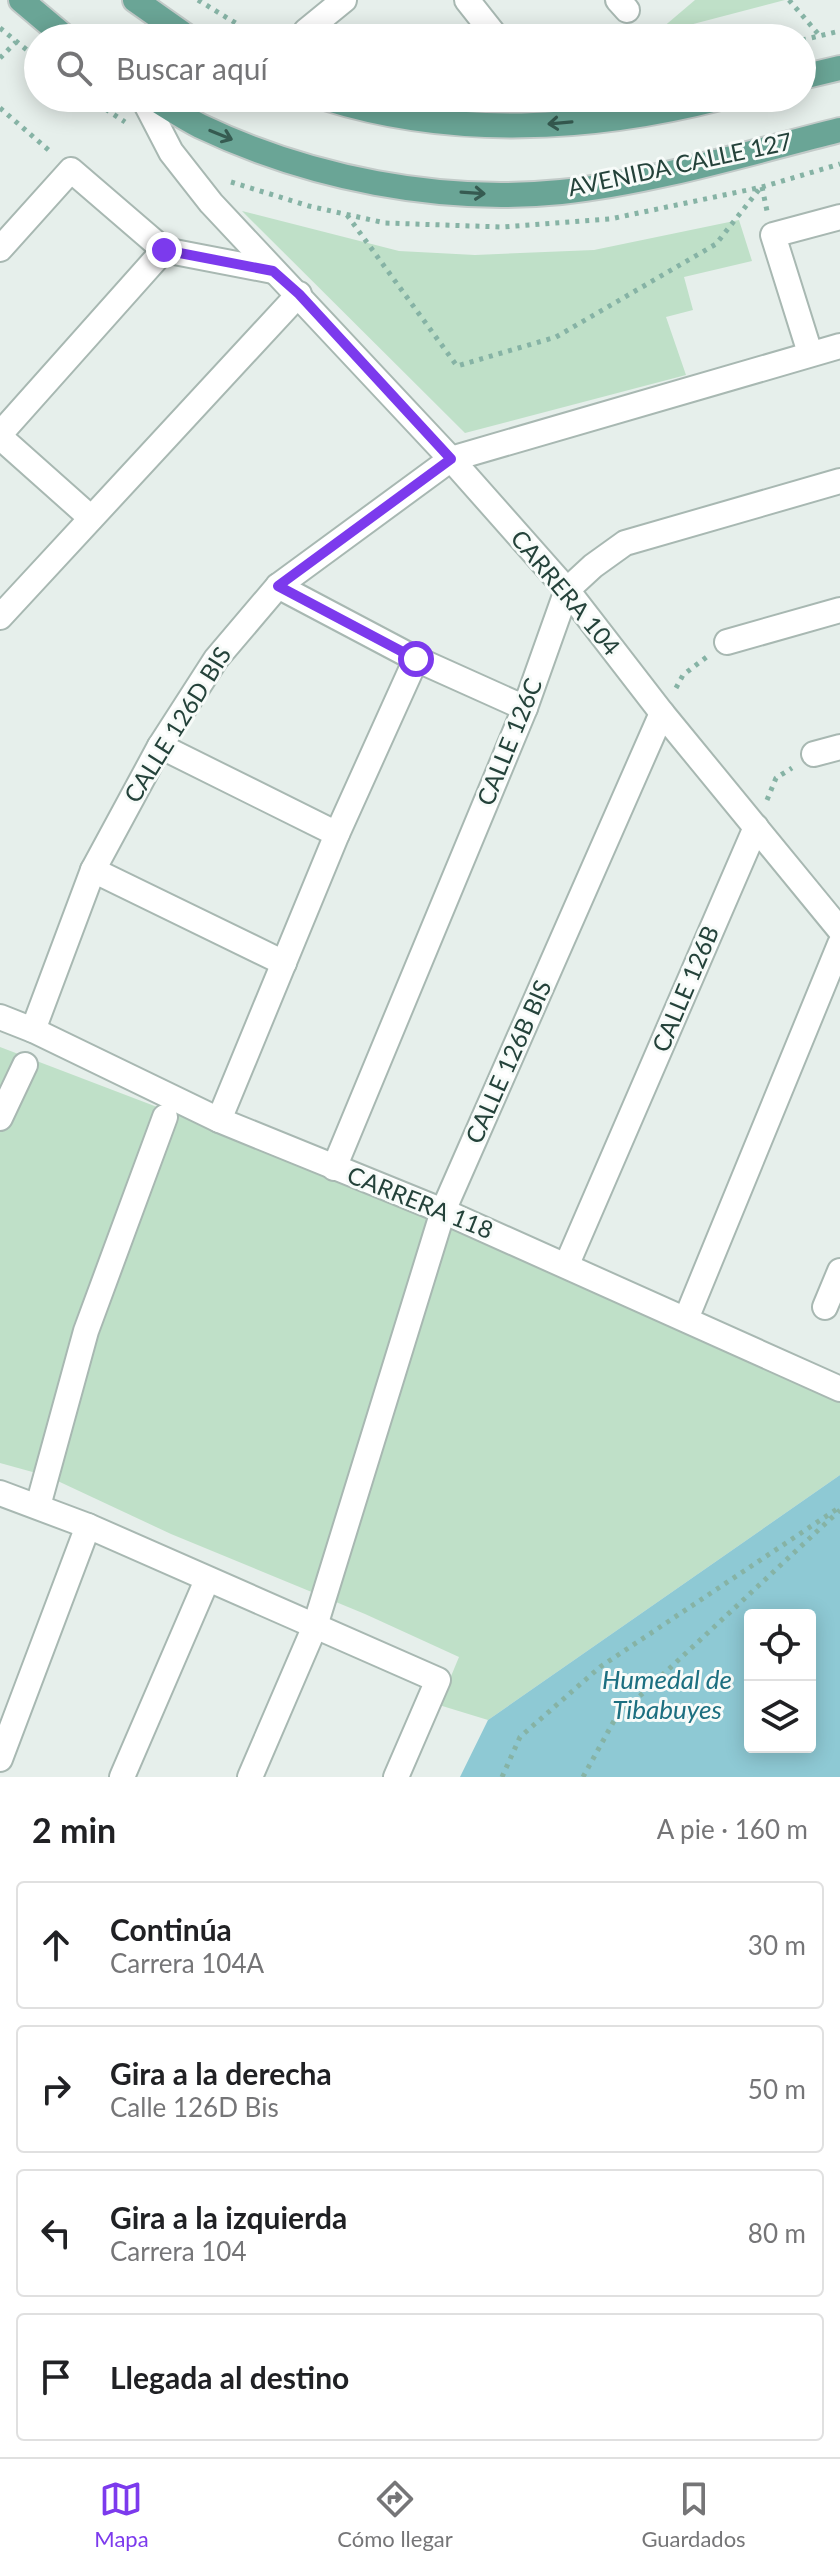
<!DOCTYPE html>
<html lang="es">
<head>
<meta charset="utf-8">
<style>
	body { margin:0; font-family:Lato,sans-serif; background:#f2f2f2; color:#202124 }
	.controls { position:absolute; right:24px; bottom:24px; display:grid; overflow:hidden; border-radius:8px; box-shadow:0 4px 20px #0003 }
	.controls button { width:72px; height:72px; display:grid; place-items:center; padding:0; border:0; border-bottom:2px solid #e0e0e0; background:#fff; color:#202124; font:40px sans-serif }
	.stop { position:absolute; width:24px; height:24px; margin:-18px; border:6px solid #7c3aed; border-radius:50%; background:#fff }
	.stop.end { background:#7c3aed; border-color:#fff; box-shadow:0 2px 8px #0008 }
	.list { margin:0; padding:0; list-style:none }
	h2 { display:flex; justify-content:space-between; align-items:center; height:104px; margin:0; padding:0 32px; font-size:34px }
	h2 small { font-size:26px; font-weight:400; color:#757577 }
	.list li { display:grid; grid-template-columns:52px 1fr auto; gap:24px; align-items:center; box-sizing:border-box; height:128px; margin:0 16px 16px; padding:0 16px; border:2px solid #e0e0e0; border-radius:8px }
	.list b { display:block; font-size:30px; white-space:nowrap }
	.list p { margin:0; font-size:26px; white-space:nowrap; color:#757577 }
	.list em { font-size:26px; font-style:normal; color:#757577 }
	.icon { flex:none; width:44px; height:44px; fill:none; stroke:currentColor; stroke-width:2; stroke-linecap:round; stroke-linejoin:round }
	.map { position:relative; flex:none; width:840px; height:1777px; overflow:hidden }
	.search { position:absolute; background:#fff; box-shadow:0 4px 20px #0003; left:24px; right:24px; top:24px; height:88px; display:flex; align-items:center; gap:20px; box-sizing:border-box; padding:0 28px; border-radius:44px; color:#757577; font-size:30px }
	.sheet { height:680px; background:#fff }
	nav { display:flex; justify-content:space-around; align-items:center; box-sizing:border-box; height:112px; border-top:2px solid #e0e0e0; background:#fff; font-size:22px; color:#757577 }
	nav a { display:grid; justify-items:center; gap:4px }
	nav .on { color:#7c3aed }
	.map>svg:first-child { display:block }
	.green { fill:#bfe0c8 }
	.water { fill:#8ec9d4; fill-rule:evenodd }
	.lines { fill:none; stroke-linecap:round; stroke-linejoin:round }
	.minor-casing { stroke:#a8b8b2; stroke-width:28 }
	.major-casing { stroke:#c2cac8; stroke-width:28 }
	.path { stroke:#86b3a5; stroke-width:5; stroke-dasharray:4 6; stroke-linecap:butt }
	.minor { stroke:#fff; stroke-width:24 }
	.major { stroke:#6aa596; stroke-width:24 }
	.oneway { stroke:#365b51 }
	.route { stroke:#7c3aed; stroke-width:10 }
	.labels { text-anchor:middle; stroke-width:6; stroke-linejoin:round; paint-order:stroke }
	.street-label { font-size:24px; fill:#24423a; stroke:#f7fbf9 }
	.water-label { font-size:26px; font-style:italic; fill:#1c6f80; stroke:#f7fbf9 }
</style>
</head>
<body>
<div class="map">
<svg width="840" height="1777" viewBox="0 0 840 1777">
	<rect width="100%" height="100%" fill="#e6efeb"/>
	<g class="green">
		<path d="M 695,0 L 785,0 L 655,34 Z"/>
		<path d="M 242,211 L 399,251 L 475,255 L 594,250 L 739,220 L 752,261 L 684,277 L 693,310 L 666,317 L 686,375 L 465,433 Z"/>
		<path d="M 0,1047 L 280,1154 L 840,1394 L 840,1475 L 488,1720 L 439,1705 L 459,1657 L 365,1614 L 171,1534 L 47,1476 L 0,1463 Z"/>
	</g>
	<path class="water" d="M 840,1475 L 840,1777 L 460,1777 L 488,1720 ZM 750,1615 L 810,1615 L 810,1747 L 750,1747 Z"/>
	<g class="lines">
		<defs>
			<g id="minor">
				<path d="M 467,0 L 497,38"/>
				<path d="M 618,0 L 627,10"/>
				<path d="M 306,31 L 344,0"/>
				<path d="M 143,98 L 171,152 L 211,203 L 451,459 L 567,590 L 662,713 L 840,930"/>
				<path d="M 0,249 L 71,170 L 164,250 L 273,271"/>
				<path d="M 810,353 L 773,235 L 840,217"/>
				<path d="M 0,434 L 164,250"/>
				<path d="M 0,437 L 91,518"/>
				<path d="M 278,586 L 416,659 L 525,708"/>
				<path d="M 0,617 L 299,294"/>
				<path d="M 727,642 L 840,610"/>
				<path d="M 160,746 L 337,834"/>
				<path d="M 814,754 L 840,747"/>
				<path d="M 93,870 L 284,963"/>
				<path d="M 0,1017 L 33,1030 L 219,1120 L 443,1211 L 840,1389"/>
				<path d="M 33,1030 L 93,870 L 160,746 L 216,659 L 278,586 L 451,459 L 840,346"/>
				<path d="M 0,1118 L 25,1065"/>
				<path d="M 219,1120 L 337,834 L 416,659"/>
				<path d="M 334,1168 L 525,708 L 567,590 L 593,566 L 625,543 L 840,481"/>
				<path d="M 567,1264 L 756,827"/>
				<path d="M 825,1307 L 840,1271"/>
				<path d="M 686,1319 L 840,944"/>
				<path d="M 0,1493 L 88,1526 L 438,1680 L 396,1777"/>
				<path d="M 38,1506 L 86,1331 L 165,1117"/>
				<path d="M 0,1759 L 88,1526"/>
				<path d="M 122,1777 L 207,1580"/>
				<path d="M 250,1777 L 315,1626 L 443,1211 L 662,713"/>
			</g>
			<g id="major">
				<path d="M 21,0 L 66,38"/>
				<path d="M 135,0 L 189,38"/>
				<path d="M 802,77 L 840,68"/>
				<path d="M 153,98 C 168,107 184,118 200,126 C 309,178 440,204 561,192 C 655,182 748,153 840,130"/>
				<path d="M 325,98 C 452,138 591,131 720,98"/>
			</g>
		</defs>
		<use href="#minor" class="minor-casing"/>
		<use href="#major" class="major-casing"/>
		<g class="path">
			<path d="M 198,0 L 260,38"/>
			<path d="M 789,0 L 820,36"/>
			<path d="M 0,28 L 38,59"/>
			<path d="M 644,29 L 651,38"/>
			<path d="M 802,40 L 840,31"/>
			<path d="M 0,58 L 16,42"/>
			<path d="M 89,98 L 125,122"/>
			<path d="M 0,108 L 52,153"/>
			<path d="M 231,182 L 309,206 L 385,223 L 502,227 L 610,219 L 762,187 L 840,164"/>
			<path d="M 762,187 L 767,211"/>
			<path d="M 347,215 L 457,366 L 556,337 L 716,244 L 761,187"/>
			<path d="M 676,688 L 683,675 L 708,656"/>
			<path d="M 767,800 L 776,778 L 792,768"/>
			<path d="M 502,1777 L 520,1737 L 600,1667 L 840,1507"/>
			<path d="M 583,1777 L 615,1719 L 840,1510"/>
		</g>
		<use href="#minor" class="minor"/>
		<use href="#major" class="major"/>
	</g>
	<defs><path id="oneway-shaft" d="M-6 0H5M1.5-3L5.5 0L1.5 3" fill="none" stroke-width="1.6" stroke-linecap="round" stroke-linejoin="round" transform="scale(2)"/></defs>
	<g class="oneway">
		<use href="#oneway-shaft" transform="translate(560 123) rotate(175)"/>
		<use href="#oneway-shaft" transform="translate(221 135) rotate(22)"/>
		<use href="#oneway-shaft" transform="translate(473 193) rotate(4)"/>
	</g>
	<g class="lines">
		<path class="route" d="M 164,250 L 273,271 L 299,294 L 451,459 L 278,586 L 416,659"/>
	</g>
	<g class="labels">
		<g class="street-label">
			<text transform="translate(680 165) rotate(-12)" y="8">AVENIDA CALLE 127</text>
			<text transform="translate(565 593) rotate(50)" y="8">CARRERA 104</text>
			<text transform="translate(178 725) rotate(-58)" y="8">CALLE 126D BIS</text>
			<text transform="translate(510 742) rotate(-68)" y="8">CALLE 126C</text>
			<text transform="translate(686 989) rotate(-67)" y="8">CALLE 126B</text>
			<text transform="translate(509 1062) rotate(-66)" y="8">CALLE 126B BIS</text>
			<text transform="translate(420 1203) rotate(22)" y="8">CARRERA 118</text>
		</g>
		<g class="water-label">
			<text x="667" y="1689">Humedal de<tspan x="667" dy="30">Tibabuyes</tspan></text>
		</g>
	</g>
</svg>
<div class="controls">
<button><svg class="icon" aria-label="locate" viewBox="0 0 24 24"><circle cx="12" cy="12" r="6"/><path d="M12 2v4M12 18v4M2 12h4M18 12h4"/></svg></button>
<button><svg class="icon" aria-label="layers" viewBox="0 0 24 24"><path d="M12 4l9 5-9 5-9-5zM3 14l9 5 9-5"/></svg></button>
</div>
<div class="stop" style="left:416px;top:659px"></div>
<div class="stop end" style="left:164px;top:250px"></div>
<div class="search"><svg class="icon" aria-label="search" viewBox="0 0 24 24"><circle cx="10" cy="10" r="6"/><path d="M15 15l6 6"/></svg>Buscar aquí</div>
</div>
<section class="sheet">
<h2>2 min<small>A pie · 160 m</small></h2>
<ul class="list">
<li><svg class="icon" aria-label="ahead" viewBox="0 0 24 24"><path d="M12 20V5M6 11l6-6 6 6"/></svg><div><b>Continúa</b><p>Carrera 104A</p></div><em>30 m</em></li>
<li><svg class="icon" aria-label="right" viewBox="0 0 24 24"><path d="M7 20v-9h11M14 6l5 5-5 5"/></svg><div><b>Gira a la derecha</b><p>Calle 126D Bis</p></div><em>50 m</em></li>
<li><svg class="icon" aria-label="left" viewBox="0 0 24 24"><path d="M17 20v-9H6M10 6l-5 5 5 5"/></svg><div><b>Gira a la izquierda</b><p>Carrera 104</p></div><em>80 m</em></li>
<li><svg class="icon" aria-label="arrive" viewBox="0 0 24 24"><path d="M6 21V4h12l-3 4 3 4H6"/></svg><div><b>Llegada al destino</b></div></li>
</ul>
</section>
<nav>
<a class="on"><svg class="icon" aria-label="map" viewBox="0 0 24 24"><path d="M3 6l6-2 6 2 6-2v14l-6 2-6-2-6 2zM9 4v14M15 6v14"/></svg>Mapa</a>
<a><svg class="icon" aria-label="directions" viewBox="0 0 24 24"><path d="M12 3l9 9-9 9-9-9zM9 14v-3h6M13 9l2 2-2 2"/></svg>Cómo llegar</a>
<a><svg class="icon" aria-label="saved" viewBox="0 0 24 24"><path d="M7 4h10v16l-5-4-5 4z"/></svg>Guardados</a>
</nav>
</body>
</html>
